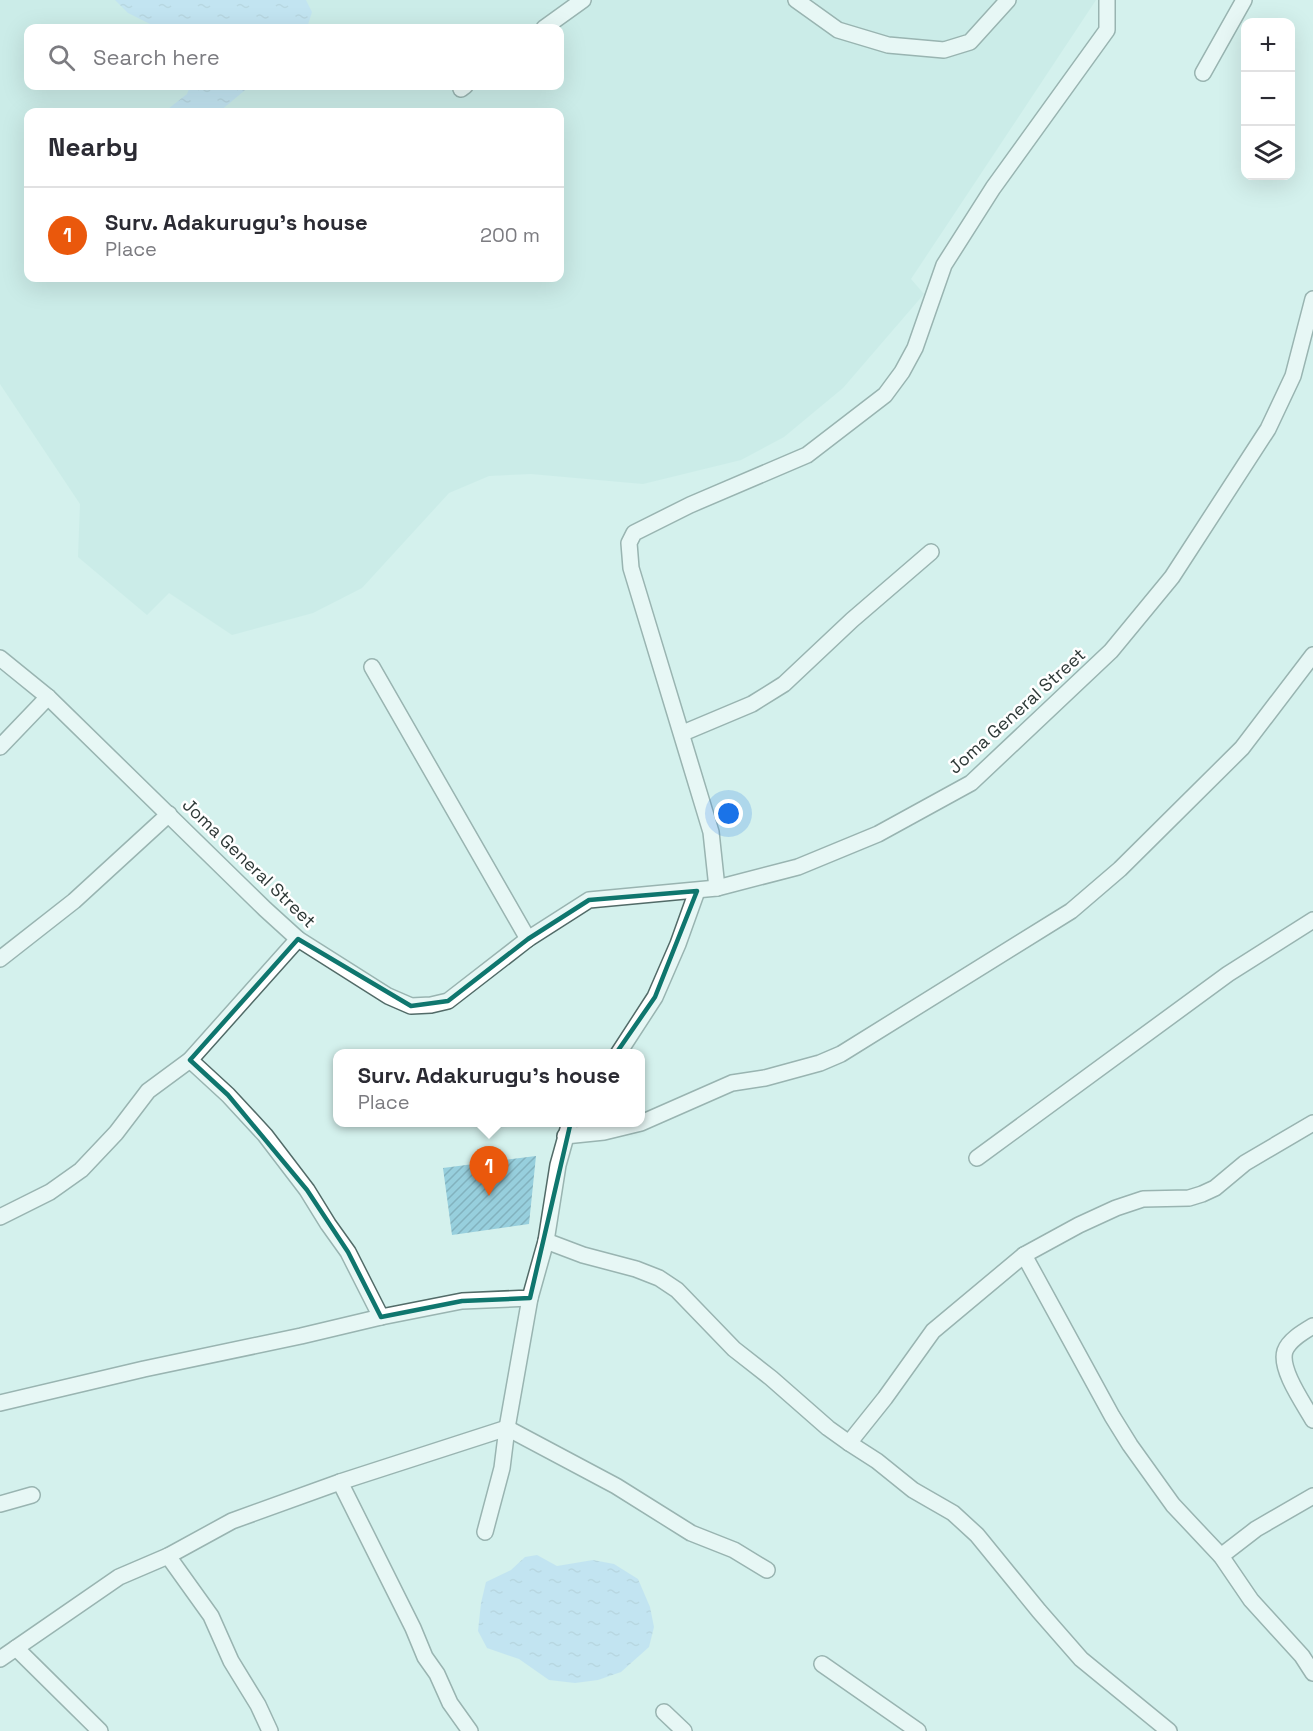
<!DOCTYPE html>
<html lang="en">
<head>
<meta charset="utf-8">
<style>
	body { margin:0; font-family:"Space Grotesk",sans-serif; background:#f7f7f7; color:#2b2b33 }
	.controls { position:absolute; right:18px; top:18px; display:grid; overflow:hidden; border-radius:12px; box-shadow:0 6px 24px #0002 }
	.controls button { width:54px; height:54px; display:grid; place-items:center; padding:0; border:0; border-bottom:2px solid #e1e1e2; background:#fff; color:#2b2b33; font:30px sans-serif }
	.you { position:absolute; left:729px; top:814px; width:21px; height:21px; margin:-15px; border:4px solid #fff; border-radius:50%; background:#1a73e8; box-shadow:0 0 0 9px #1a73e833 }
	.badge { display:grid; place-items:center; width:39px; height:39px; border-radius:50%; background:#ea580c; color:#fff; font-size:20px; font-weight:700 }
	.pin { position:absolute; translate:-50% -50px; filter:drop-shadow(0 2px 3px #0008) }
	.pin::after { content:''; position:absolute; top:32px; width:21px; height:18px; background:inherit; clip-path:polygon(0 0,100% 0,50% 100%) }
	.popup { position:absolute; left:333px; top:1049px; width:312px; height:78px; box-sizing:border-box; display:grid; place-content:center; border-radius:12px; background:#fff; filter:drop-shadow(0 2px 4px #0005); font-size:20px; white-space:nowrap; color:#7c7c81 }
	.popup b { font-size:22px; color:#2b2b33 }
	.popup::after { content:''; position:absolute; left:50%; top:100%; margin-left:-12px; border:12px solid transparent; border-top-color:#fff }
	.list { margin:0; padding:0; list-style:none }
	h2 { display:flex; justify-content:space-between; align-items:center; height:78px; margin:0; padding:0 24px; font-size:26px }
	h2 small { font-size:20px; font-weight:400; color:#7c7c81 }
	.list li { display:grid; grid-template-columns:39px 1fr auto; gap:18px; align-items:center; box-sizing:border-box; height:96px; padding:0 24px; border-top:2px solid #e1e1e2 }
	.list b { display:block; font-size:22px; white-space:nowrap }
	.list p { margin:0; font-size:20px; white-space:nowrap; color:#7c7c81 }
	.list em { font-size:20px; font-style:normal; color:#7c7c81 }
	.icon { flex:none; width:33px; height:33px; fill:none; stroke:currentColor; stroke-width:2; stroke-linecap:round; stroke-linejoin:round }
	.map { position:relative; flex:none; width:1313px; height:1731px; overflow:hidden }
	.search { position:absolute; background:#fff; box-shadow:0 6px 24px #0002; left:24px; top:24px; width:540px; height:66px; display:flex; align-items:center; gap:15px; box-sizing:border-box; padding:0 21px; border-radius:12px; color:#7c7c81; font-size:22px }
	.panel { position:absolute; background:#fff; box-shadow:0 6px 24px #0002; left:24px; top:108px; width:540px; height:174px; border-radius:12px }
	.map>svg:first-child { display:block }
	.built { fill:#c1e7e2; fill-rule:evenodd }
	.water { fill:url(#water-ripples) }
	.building { fill:url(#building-hatch) }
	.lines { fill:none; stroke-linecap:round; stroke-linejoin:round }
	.minor-casing { stroke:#526b68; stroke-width:18 }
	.minor { stroke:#fff; stroke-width:15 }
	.marked { fill:none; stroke:#0f766e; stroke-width:4.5; stroke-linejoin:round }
	.labels { text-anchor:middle; stroke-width:5; stroke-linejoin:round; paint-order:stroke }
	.street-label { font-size:18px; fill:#2e3937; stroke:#fff }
</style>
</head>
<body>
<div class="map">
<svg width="1313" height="1731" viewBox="0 0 1313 1731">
	<defs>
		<pattern id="water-ripples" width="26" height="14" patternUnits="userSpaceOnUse" patternTransform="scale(1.5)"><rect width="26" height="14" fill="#aed6f5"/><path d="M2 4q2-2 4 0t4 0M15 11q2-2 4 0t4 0" fill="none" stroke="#96b8d3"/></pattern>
		<pattern id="building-hatch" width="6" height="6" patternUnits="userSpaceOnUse" patternTransform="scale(1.5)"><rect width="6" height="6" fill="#97cfdd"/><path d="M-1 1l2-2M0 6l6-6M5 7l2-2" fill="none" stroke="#82b2be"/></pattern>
	</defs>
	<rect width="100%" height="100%" fill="#d4f1ed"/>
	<path class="built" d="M 0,0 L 1096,0 L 911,279 L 924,294 L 843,388 L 784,437 L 741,460 L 643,484 L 531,474 L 489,476 L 449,493 L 362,588 L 313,613 L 232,635 L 169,593 L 147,615 L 78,557 L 80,504 L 0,384 ZM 28,28 L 560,28 L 560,86 L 28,86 ZM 28,112 L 560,112 L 560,278 L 28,278 Z"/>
	<g class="water">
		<path d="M 115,0 L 306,0 L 312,12 L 307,28 L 158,28 L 128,13 Z"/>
		<path d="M 190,86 L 250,86 L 219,112 L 164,112 L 187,94 Z"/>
		<path d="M 537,1555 L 557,1566 L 593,1560 L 614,1564 L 638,1579 L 650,1607 L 654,1627 L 649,1647 L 621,1672 L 598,1680 L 575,1683 L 549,1680 L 519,1659 L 487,1648 L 478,1631 L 481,1603 L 486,1582 L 511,1570 L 525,1557 Z"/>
	</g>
	<path class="building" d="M 536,1156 L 529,1224 L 452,1235 L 443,1168 Z"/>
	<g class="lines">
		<defs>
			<g id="minor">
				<path d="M 796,0 L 838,30 L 888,45 L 944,50 L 970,42 L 1008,0"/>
				<path d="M 544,28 L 583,0"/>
				<path d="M 1203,73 L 1244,0"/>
				<path d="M 461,89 L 465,86"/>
				<path d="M 0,658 L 48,697 L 265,909 L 298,939 L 388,996 L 411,1006 L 431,1005 L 448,1001 L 528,939 L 589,900 L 717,888 L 798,867 L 878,834 L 971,783 L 1111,651 L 1172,577 L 1268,429 L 1293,376 L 1313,299"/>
				<path d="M 372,667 L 528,939"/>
				<path d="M 683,733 L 752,704 L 784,684 L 852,620 L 931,552"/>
				<path d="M 0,747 L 48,697"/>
				<path d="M 717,888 L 711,832 L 631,568 L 629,543 L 634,533 L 690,505 L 807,455 L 885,395 L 902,372 L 915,348 L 944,265 L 993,188 L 1107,30 L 1107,0"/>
				<path d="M 0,959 L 74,901 L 169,814"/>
				<path d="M 618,1054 L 655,997 L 678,944 L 697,891"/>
				<path d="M 190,1060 L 228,1095 L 265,1135 L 307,1190 L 328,1224 L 348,1252 L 381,1317"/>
				<path d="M 565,1136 L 604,1132 L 641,1123 L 732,1083 L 765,1078 L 820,1063 L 841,1054 L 1071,911 L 1120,869 L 1242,748 L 1313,655"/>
				<path d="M 977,1158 L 1228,974 L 1313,920"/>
				<path d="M 0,1217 L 50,1192 L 81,1170 L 116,1133 L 148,1091 L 190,1060 L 298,939"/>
				<path d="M 546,1241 L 583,1255 L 636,1269 L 659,1278 L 677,1290 L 734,1349 L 771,1378 L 828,1428 L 849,1443 L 877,1461 L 913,1490 L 953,1513 L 977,1535 L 1039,1611 L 1081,1659 L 1169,1731"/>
				<path d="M 1024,1255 L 1112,1416 L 1130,1445 L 1173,1505 L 1221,1556 L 1251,1600 L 1302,1656 L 1313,1673"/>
				<path d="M 1313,1326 C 1303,1332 1289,1340 1285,1351 C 1279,1369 1304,1404 1313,1420"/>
				<path d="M 0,1403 L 144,1369 L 301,1336 L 381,1317 L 462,1301 L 530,1298 L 546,1241 L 558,1165 L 570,1122"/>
				<path d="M 849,1443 L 885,1398 L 933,1331 L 1024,1255 L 1079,1225 L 1116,1208 L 1143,1199 L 1189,1198 L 1202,1194 L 1215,1188 L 1245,1163 L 1313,1123"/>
				<path d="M 340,1482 L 413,1628 L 425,1657 L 437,1674 L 450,1703 L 470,1731"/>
				<path d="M 0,1504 L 32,1495"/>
				<path d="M 485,1532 L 502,1468 L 507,1428 L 530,1298"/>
				<path d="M 168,1556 L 211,1616 L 231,1661 L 258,1705 L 270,1731"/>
				<path d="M 1221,1556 L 1256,1529 L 1313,1496"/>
				<path d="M 16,1648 L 100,1731"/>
				<path d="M 0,1659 L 119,1577 L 168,1556 L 232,1521 L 340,1482 L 507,1428 L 616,1486 L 691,1533 L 734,1550 L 767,1570"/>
				<path d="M 822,1664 L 918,1731"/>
				<path d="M 664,1712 L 684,1731"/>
			</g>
		</defs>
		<use href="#minor" class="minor-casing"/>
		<use href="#minor" class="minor"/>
	</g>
	<path d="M0 0H1313V1731H0ZM 697,891 L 655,997 L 572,1117 L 530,1298 L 462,1301 L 381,1317 L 348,1252 L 307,1190 L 228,1095 L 190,1060 L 298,939 L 411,1006 L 448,1001 L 528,939 L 589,900 Z" fill="#d4f1ed" fill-opacity=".55" fill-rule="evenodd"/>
	<path class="marked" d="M 697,891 L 655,997 L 572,1117 L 530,1298 L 462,1301 L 381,1317 L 348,1252 L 307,1190 L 228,1095 L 190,1060 L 298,939 L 411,1006 L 448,1001 L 528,939 L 589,900 Z"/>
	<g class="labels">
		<g class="street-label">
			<text transform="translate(1017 711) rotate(-42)" y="6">Joma General Street</text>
			<text transform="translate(249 863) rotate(44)" y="6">Joma General Street</text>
		</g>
	</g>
</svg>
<div class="controls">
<button>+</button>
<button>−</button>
<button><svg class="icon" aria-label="layers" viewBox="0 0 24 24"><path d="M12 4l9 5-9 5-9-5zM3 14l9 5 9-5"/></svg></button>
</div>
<div class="you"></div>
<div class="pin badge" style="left:489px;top:1196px">1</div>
<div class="popup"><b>Surv. Adakurugu's house</b>Place</div>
<div class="search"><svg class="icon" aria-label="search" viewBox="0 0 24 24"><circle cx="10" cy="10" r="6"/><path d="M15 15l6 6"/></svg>Search here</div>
<section class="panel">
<h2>Nearby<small></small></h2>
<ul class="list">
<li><span class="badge">1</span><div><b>Surv. Adakurugu's house</b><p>Place</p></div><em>200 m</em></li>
</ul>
</section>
</div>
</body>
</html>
